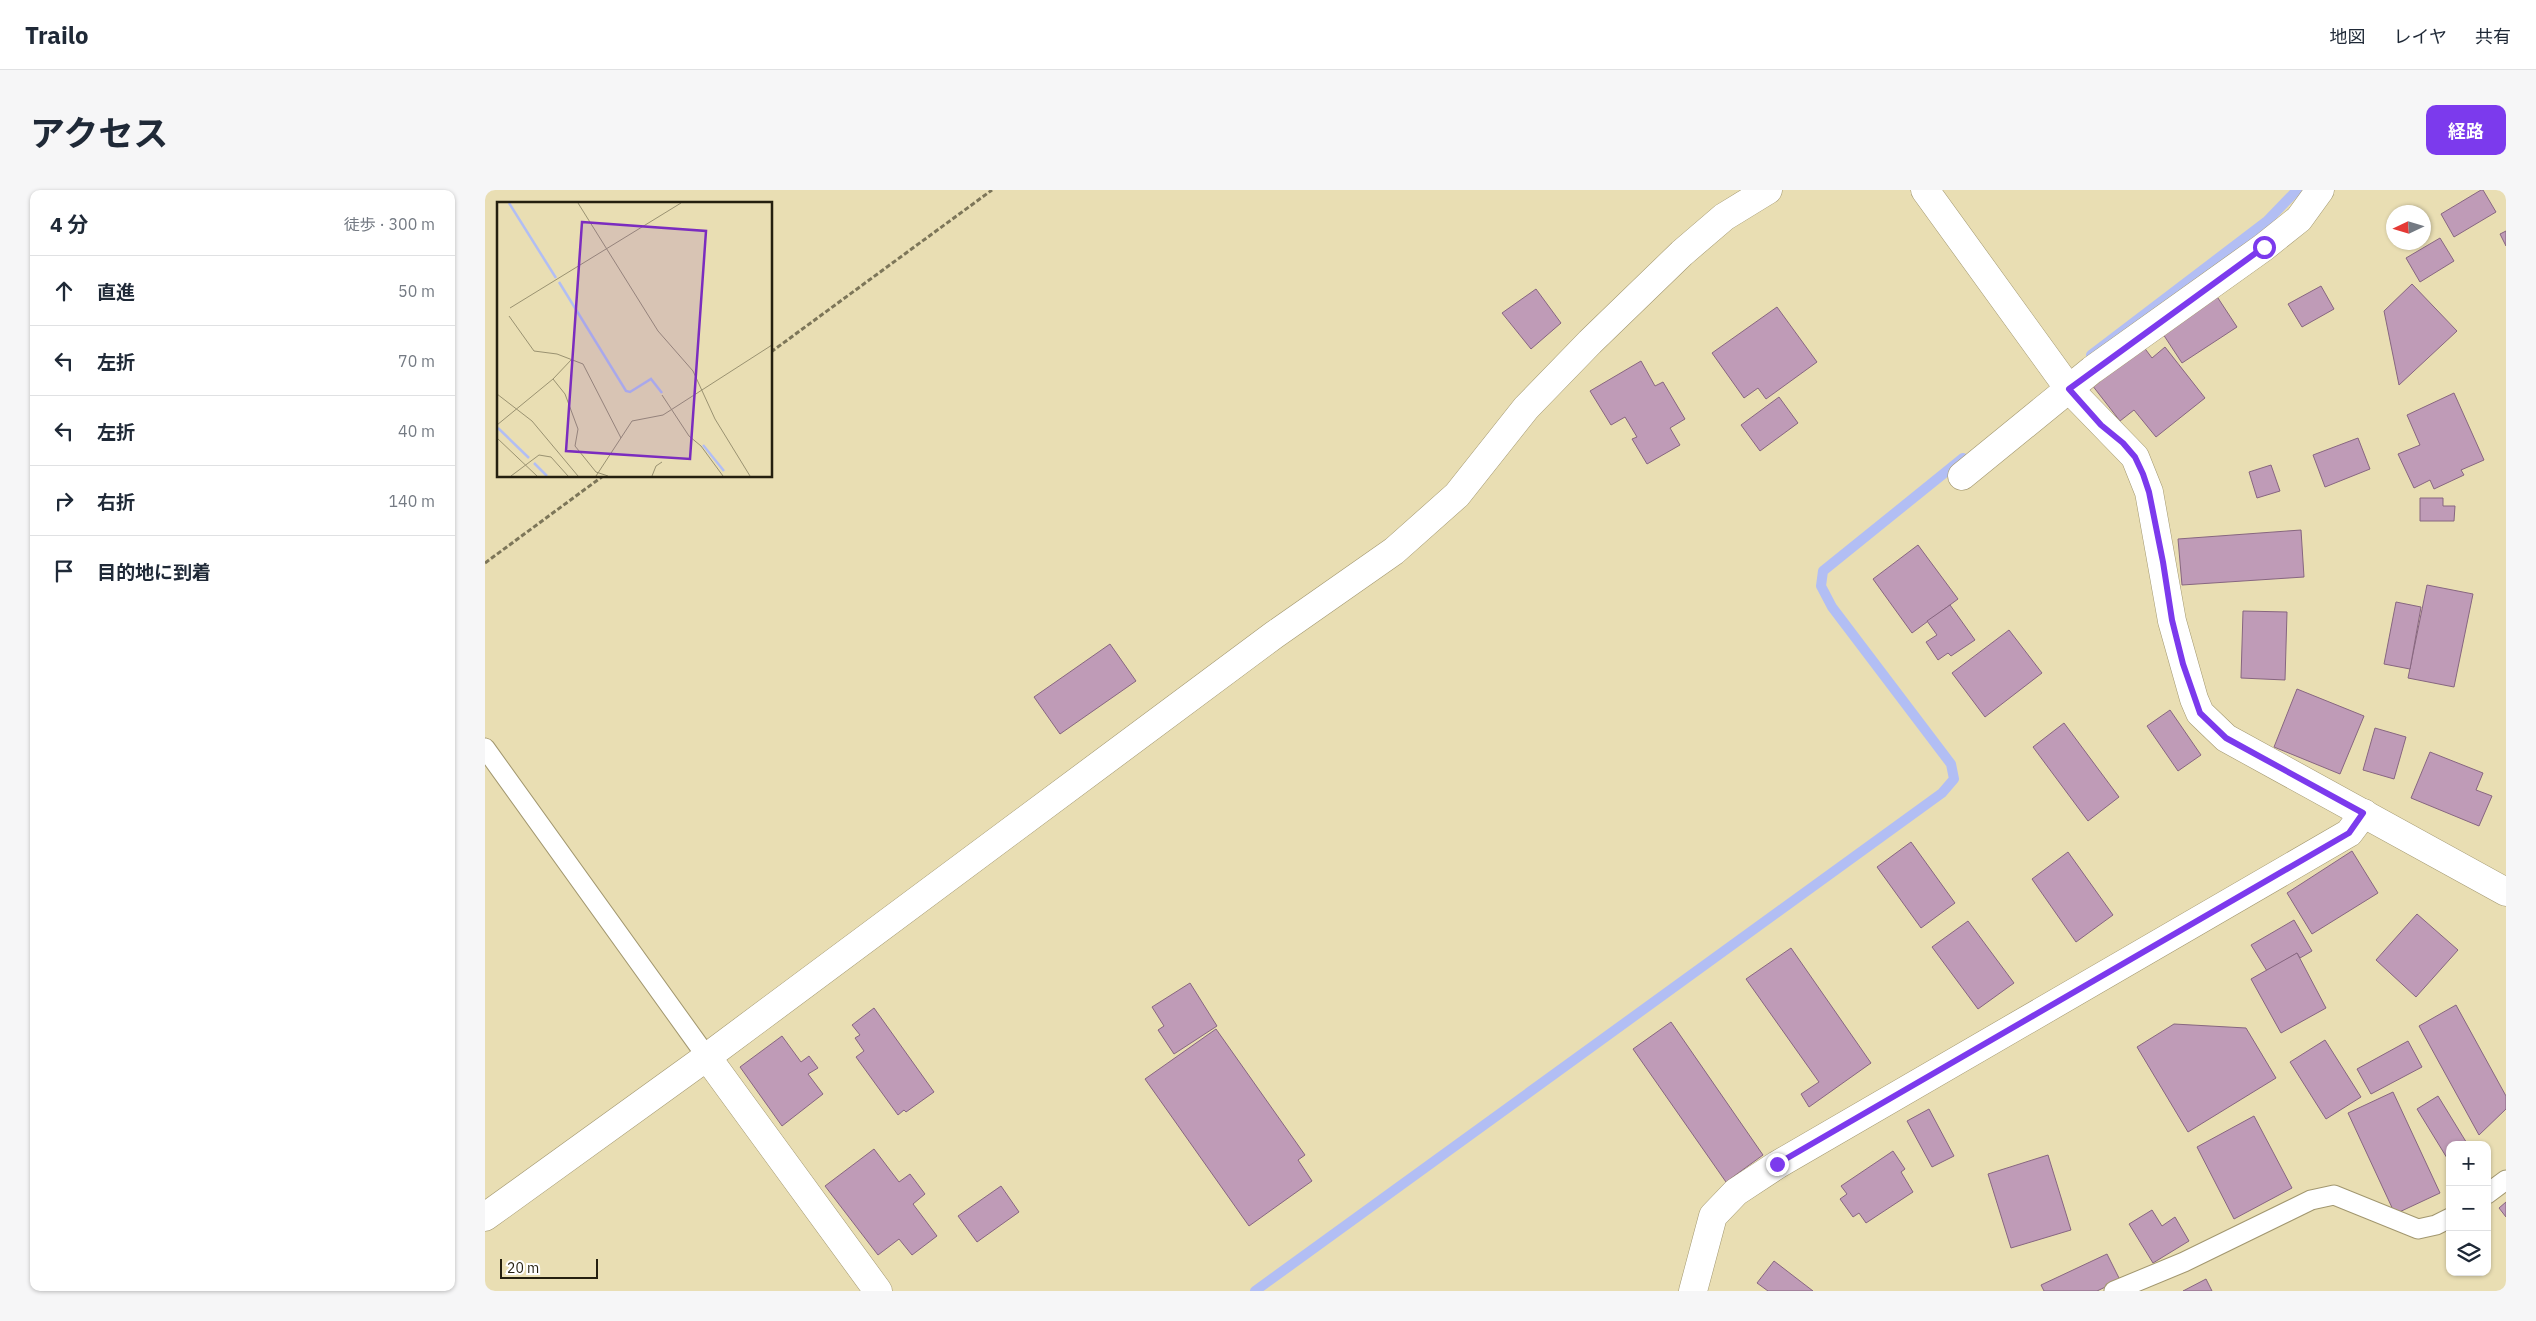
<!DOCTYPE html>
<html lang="ja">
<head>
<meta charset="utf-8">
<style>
	body { margin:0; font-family:"IBM Plex Sans","Noto Sans JP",sans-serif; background:#f6f6f7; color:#1f2937 }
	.controls { position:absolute; right:15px; bottom:15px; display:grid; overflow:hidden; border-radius:10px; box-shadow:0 1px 4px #0004 }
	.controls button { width:45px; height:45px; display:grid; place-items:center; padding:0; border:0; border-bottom:1px solid #e0e1e3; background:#fff; color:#1f2937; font:25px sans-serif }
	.compass { position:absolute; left:1901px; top:15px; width:45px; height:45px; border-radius:50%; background:#fff; box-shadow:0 1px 4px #0004; rotate:266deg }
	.scale { position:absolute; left:15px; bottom:12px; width:98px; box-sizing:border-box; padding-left:5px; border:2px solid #241f0f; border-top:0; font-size:14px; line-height:18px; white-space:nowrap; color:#241f0f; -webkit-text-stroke:4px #fff; paint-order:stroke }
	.stop { position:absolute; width:15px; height:15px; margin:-11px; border:4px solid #7c3aed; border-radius:50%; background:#fff }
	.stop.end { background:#7c3aed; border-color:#fff; box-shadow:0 1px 5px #0008 }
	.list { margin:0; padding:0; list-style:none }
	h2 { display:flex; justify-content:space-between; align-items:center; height:65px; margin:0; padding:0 20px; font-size:21px }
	h2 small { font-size:16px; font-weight:400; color:#747a83 }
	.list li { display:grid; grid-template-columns:32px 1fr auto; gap:15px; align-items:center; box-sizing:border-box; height:70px; padding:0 20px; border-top:1px solid #e0e1e3 }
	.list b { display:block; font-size:19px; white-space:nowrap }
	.list em { font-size:16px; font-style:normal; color:#747a83 }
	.icon { flex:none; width:28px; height:28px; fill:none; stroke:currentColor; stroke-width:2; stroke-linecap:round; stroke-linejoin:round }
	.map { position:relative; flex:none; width:2021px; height:1101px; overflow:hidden; border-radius:10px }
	header { display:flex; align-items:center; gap:30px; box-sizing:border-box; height:70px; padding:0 25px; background:#fff; border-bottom:1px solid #e0e1e3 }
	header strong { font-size:24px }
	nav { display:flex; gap:28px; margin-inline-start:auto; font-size:18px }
	.intro { display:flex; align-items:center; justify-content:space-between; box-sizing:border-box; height:120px; padding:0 30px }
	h1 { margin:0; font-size:35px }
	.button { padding:12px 22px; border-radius:10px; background:#7c3aed; color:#fff; font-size:18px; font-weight:700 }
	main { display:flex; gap:30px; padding:0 30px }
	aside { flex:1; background:#fff; border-radius:10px; box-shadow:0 1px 4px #0004 }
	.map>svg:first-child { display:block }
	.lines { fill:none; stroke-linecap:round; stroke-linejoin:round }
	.stream { stroke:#b2bef4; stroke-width:10 }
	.building { fill:#bf9bb7; stroke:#876680 }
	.service-casing { stroke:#a2976f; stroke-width:21 }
	.minor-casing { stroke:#a2976f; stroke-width:29 }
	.tertiary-casing { stroke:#a2976f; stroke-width:29 }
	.path { stroke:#7d7659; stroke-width:3; stroke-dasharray:5 2.5; stroke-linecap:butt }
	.service { stroke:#fff; stroke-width:19 }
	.minor { stroke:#fff; stroke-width:28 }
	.tertiary { stroke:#fff; stroke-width:28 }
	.route { stroke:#7c3aed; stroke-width:6 }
	.inset-river { fill:none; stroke:#b2bef4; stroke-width:2.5 }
	.inset-road { fill:none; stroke:#9a9271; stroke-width:1 }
	.view { fill:#7b2cbf; fill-opacity:0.15; stroke:#7b2cbf; stroke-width:2.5 }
	.inset-edge { fill:none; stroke:#241f0f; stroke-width:2.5 }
</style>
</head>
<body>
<header>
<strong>Trailo</strong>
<nav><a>地図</a><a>レイヤ</a><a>共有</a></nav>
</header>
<div class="intro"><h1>アクセス</h1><a class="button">経路</a></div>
<main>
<aside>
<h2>4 分<small>徒歩 · 300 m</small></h2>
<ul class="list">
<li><svg class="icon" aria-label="ahead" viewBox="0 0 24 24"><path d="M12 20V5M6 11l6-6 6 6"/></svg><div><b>直進</b></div><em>50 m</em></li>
<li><svg class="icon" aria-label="left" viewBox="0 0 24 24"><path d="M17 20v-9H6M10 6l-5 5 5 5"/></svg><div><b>左折</b></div><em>70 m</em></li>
<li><svg class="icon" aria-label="left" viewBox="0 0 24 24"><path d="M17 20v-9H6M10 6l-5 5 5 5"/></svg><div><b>左折</b></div><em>40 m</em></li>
<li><svg class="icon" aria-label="right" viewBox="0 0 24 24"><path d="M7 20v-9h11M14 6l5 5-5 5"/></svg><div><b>右折</b></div><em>140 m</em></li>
<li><svg class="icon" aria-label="arrive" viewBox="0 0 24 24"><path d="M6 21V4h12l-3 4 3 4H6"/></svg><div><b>目的地に到着</b></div></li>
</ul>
</aside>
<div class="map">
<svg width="2021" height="1101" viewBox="0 0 2021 1101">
	<rect width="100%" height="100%" fill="#e9deb3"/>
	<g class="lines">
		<g class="stream">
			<path d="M 1606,165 L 1782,31 L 1812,0"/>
			<path d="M 770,1101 L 1457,603 L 1469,589 L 1466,574 L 1347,417 L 1336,396 L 1338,381 L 1478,268"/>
		</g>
	</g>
	<g class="building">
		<path d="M 1996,0 L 1998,0 L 2011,22 L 1969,47 L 1956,24 Z"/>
		<path d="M 2021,41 L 2021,56 L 2015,44 Z"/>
		<path d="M 1955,48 L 1969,71 L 1935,92 L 1921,68 Z"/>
		<path d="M 1927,94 L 1972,141 L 1914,195 L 1899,121 Z"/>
		<path d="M 1836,96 L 1849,119 L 1817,137 L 1803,114 Z"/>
		<path d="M 1051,99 L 1076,133 L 1046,159 L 1017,123 Z"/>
		<path d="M 1731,105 L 1752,137 L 1697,173 L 1676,141 Z"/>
		<path d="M 1292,117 L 1332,172 L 1281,209 L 1273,198 L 1259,208 L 1227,163 Z"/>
		<path d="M 1658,156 L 1667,168 L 1680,157 L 1720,208 L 1671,247 L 1649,220 L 1635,231 L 1607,195 Z"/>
		<path d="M 1156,171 L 1170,196 L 1178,192 L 1200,229 L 1185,238 L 1195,255 L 1162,274 L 1147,249 L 1152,247 L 1140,227 L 1126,235 L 1105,201 Z"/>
		<path d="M 1969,203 L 1999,270 L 1976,280 L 1979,285 L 1949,299 L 1945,290 L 1929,298 L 1913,264 L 1935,255 L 1922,225 Z"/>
		<path d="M 1294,207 L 1313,233 L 1275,261 L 1256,235 Z"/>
		<path d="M 1873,248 L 1885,279 L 1840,297 L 1828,265 Z"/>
		<path d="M 1786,275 L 1795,301 L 1772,308 L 1764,282 Z"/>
		<path d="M 1935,308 L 1958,308 L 1958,316 L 1970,316 L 1969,331 L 1935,331 Z"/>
		<path d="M 1816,340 L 1819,387 L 1697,395 L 1693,349 Z"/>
		<path d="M 1433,355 L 1473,409 L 1427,443 L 1388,389 Z"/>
		<path d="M 1942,395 L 1988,404 L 1969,497 L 1923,488 Z"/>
		<path d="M 1911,412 L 1936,417 L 1925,479 L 1899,474 Z"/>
		<path d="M 1465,415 L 1490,450 L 1466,466 L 1463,463 L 1453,470 L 1441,452 L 1452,445 L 1442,431 Z"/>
		<path d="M 1758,421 L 1802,422 L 1800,490 L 1756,488 Z"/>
		<path d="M 1524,440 L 1557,483 L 1500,527 L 1467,483 Z"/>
		<path d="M 625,454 L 651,491 L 575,544 L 549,507 Z"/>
		<path d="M 1812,499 L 1879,526 L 1855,584 L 1789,557 Z"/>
		<path d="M 1685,520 L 1716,565 L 1693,581 L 1662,536 Z"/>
		<path d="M 1579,533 L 1634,607 L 1603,631 L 1548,557 Z"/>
		<path d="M 1890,538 L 1921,547 L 1909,589 L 1878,580 Z"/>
		<path d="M 1945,562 L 1998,583 L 1991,600 L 2007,606 L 1994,636 L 1926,608 Z"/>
		<path d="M 1426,652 L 1470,713 L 1436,738 L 1392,677 Z"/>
		<path d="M 1867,661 L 1893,703 L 1827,744 L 1802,703 Z"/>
		<path d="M 1583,662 L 1628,725 L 1591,752 L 1547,689 Z"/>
		<path d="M 1932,724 L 1973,760 L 1931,807 L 1891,770 Z"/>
		<path d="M 1809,730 L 1827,761 L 1815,768 L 1812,763 L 1782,781 L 1766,755 Z"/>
		<path d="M 1483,731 L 1529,793 L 1493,819 L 1447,757 Z"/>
		<path d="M 1306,758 L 1386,873 L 1324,917 L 1316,904 L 1334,892 L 1261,789 Z"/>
		<path d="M 1812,763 L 1841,818 L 1796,843 L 1766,789 Z"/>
		<path d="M 705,793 L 732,836 L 689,864 L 673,840 L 679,836 L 667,817 Z"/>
		<path d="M 1971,815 L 2021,906 L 2021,919 L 1994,945 L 1934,836 Z"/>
		<path d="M 389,818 L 449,902 L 421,922 L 419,920 L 413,925 L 371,867 L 379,861 L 370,848 L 375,845 L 367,835 Z"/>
		<path d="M 1186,832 L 1278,965 L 1241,992 L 1148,859 Z"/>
		<path d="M 1689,834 L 1761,838 L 1791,888 L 1703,942 L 1652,857 Z"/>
		<path d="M 731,839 L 820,965 L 813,970 L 827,991 L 764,1036 L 660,889 Z"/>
		<path d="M 297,846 L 316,872 L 324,866 L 333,878 L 323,884 L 338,904 L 297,936 L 255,877 Z"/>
		<path d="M 1840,850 L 1876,907 L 1841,929 L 1805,872 Z"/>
		<path d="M 1923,851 L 1937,877 L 1886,904 L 1872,879 Z"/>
		<path d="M 1908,902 L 1955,1003 L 1910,1024 L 1863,923 Z"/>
		<path d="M 1953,906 L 1983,955 L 1965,955 L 1965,966 L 1962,968 L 1932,919 Z"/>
		<path d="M 1444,919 L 1469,966 L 1447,977 L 1422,931 Z"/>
		<path d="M 1769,926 L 1807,998 L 1749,1029 L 1712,957 Z"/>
		<path d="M 389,959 L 414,992 L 425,984 L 440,1004 L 428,1014 L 452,1046 L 427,1065 L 414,1049 L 393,1065 L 340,996 Z"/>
		<path d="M 1408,961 L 1420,979 L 1416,982 L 1428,1002 L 1381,1033 L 1374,1023 L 1368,1027 L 1355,1009 L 1362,1004 L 1356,996 Z"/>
		<path d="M 1563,965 L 1586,1040 L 1526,1058 L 1503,984 Z"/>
		<path d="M 516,996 L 534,1022 L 492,1052 L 473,1026 Z"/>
		<path d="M 2021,1012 L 2021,1027 L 2014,1018 Z"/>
		<path d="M 1667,1020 L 1677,1036 L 1690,1027 L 1704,1051 L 1668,1073 L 1644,1034 Z"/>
		<path d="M 1622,1064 L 1635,1090 L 1612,1101 L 1559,1101 L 1556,1095 Z"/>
		<path d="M 1289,1071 L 1328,1101 L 1283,1101 L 1272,1093 Z"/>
		<path d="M 1721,1089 L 1727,1101 L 1698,1101 Z"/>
	</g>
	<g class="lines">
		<defs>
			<g id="service">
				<path d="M 0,558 L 222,867"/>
				<path d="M 2002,1004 L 2021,990"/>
				<path d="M 1629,1101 L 1699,1072 L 1826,1010 L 1849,1005 L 1933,1039 L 1951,1035 L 1965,1028"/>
			</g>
			<g id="minor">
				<path d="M 1440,0 L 1584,199 L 1650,267 L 1664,302 L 1687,431 L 1709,509 L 1715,523 L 1741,548 L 2021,702"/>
				<path d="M 1477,286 L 1607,180 L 1779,57 L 1814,29 L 1835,0"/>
				<path d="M 222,867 L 393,1101"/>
				<path d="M 1208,1101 L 1228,1026 L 1251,1002 L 1292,975 L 1864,643 L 1879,623"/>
			</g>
			<path id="tertiary" d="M 0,1027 L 230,861 L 789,445 L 909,361 L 972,305 L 1041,218 L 1105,152 L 1197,63 L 1239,27 L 1283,0"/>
		</defs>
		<use href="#service" class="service-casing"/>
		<use href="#minor" class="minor-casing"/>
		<use href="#tertiary" class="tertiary-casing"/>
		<g class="path">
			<path d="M 286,162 L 507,0"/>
			<path d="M 0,373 L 118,286"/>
		</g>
		<use href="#service" class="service"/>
		<use href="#minor" class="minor"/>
		<use href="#tertiary" class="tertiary"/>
	</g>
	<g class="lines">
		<path class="route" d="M 1292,974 L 1864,643 L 1878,623 L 1741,548 L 1715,523 L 1698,474 L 1687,430 L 1678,372 L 1664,302 L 1658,284 L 1650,267 L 1638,253 L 1616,235 L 1584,199 L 1779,57"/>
	</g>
	<g transform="translate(12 12)">
		<rect width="275" height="275" fill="#e9deb3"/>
		<path class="inset-river" d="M 12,1 L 59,76M 62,80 L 129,189 L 133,190 L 154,177 L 165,191M 1,226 L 32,256M 206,243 L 227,269M 37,261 L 50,274"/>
		<path class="inset-road" d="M 81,1 L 161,129 L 196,169 L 218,217 L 253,274M 13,106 L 184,1M 12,114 L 37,149 L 60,152 L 86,162 L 124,236M 56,177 L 68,192 L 81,227 L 78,244 L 99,270 L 111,274M 0,192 L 35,219 L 81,274M 165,193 L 192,234 L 204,244 L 226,274M 0,223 L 56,177 L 75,157M 0,236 L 40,274M 14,274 L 42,253 L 54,255 L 71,274M 99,274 L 135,219 L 166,213 L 275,143M 155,274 L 159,264 L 165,260"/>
		<path class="view" d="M 85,20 L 209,29 L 193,257 L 69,249 Z"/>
		<rect width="275" height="275" class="inset-edge"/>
	</g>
</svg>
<div class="controls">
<button>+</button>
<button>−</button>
<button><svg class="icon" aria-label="layers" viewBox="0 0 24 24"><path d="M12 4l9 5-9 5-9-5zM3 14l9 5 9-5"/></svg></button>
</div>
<svg class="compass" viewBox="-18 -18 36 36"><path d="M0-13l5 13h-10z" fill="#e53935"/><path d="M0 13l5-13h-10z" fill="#747a83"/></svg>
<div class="scale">20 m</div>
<div class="stop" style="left:1779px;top:57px"></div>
<div class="stop end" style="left:1292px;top:974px"></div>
</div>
</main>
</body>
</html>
